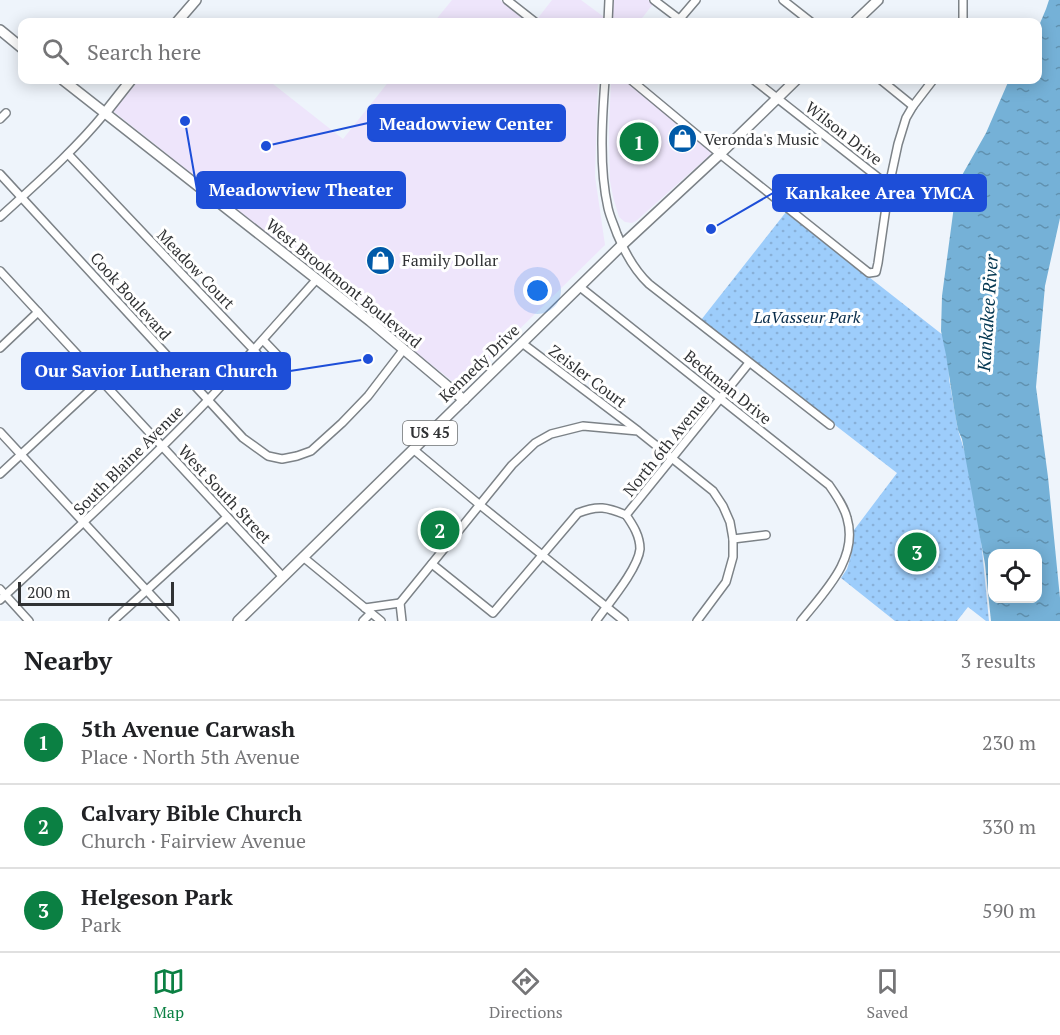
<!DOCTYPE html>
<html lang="en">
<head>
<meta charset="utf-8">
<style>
	body { margin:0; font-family:"PT Serif",serif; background:#f6f6f6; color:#202124 }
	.controls { position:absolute; right:18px; bottom:18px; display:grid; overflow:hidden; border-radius:12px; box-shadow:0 3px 15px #0003 }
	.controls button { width:54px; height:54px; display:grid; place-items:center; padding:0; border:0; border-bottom:2px solid #e0e0e0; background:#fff; color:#202124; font:30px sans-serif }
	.scale { position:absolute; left:18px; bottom:15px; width:156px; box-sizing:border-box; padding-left:6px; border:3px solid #303234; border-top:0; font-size:16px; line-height:21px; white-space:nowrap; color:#303234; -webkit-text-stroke:4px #fff; paint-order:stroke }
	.you { position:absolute; left:538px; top:291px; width:21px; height:21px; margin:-15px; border:4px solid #fff; border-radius:50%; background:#1a73e8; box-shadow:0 0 0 9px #1a73e833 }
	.badge { display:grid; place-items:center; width:39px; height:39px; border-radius:50%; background:#0b8043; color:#fff; font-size:20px; font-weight:700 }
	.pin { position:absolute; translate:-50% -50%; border:3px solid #fff; box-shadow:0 2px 6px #0006 }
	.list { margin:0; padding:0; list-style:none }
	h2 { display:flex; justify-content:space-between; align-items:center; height:78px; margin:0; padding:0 24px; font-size:26px }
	h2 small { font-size:20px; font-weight:400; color:#757577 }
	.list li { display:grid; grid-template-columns:39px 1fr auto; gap:18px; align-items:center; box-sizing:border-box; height:84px; padding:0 24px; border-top:2px solid #e0e0e0 }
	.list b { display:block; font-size:22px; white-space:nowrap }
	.list p { margin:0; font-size:20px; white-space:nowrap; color:#757577 }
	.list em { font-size:20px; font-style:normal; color:#757577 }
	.icon { flex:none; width:33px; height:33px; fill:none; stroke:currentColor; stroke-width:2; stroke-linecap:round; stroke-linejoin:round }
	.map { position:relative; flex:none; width:1060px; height:621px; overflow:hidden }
	.search { position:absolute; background:#fff; box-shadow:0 3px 15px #0003; left:18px; right:18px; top:18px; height:66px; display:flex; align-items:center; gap:15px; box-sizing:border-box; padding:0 21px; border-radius:12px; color:#757577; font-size:22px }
	.sheet { height:330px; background:#fff }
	nav { display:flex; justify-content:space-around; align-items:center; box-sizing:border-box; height:84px; border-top:2px solid #e0e0e0; background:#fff; font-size:16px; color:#757577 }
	nav a { display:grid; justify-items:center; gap:3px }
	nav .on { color:#0b8043 }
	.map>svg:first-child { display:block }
	.commercial { fill:#eee5fb }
	.park { fill:url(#park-dots) }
	.water { fill:url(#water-ripples); fill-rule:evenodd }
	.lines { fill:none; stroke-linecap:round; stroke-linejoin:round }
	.minor-casing { stroke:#7c8287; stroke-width:10 }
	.major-casing { stroke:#7c8287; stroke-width:12 }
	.minor { stroke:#fff; stroke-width:7 }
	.major { stroke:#fff; stroke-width:9 }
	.labels { text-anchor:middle; stroke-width:6; stroke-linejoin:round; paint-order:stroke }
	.shield { fill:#fff; stroke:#6e7071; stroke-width:1.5 }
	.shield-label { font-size:15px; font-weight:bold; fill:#303234 }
	.street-label { font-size:16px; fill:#303234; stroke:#fff }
	.poi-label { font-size:16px; fill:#303234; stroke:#fff; text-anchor:start }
	.park-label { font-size:16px; font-style:italic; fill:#072b49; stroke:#fff }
	.water-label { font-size:18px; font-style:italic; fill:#023650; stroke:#fff }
	.leader { fill:none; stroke:#1d4ed8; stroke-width:2 }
	.callout-dot { fill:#1d4ed8; stroke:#fff; stroke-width:2 }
	.callout { fill:#1d4ed8; stroke:#1d4ed8; stroke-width:2 }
	.callout-label { font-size:18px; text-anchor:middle; font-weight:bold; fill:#fff }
</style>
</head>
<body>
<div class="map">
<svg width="1060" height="621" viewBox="0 0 1060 621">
	<defs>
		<pattern id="park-dots" width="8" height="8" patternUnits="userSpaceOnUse" patternTransform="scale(1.5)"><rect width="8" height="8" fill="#9dcdfb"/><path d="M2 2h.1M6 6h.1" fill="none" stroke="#88b0d8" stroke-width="1.8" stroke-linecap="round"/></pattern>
		<pattern id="water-ripples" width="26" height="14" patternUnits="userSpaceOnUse" patternTransform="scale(1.5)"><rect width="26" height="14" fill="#75b1d7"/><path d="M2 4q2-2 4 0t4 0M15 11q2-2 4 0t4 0" fill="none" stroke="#6091af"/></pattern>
	</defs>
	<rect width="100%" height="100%" fill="#eef4fb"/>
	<g class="commercial">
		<path d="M 452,0 L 500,0 L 529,22 L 434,22 Z"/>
		<path d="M 552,0 L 581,0 L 604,17 L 604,22 L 544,22 L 538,18 Z"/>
		<path d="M 613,0 L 648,0 L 653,4 L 639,22 L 612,22 Z"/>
		<path d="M 139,80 L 268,80 L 343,139 L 390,80 L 598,80 L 595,176 L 605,245 L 471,377 L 462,383 L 452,381 L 113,111 Z"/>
		<path d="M 611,80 L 624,80 L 628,82 L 712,151 L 710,155 L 636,221 L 632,223 L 625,222 L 619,217 L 613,197 L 610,181 L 609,128 Z"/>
	</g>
	<path class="park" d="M 786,212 L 948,339 L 949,379 L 958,430 L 967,459 L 981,539 L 989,621 L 986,621 L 968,607 L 957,621 L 895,621 L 841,578 L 847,569 L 851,556 L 854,530 L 897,473 L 706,325 L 701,320 Z"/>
	<path class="water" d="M 1049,0 L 1060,0 L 1060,218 L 1045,286 L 1036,387 L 1048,477 L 1060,598 L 1060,621 L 991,621 L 985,564 L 962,439 L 958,430 L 954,408 L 946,355 L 941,331 L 942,296 L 954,206 L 961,177 L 986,133 L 1009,80 L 1038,80 L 1038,28 L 1046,9 ZM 992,554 L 1038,554 L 1038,598 L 992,598 Z"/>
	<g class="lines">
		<defs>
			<g id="minor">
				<path d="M 507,0 L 535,22"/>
				<path d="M 654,0 L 683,22"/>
				<path d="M 783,0 L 811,22"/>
				<path d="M 678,21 L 696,0"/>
				<path d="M 608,22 L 609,0"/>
				<path d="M 963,22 L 963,0"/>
				<path d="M 605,80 C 602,120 599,168 608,208 C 610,217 614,225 617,234 C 625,253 634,270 649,284 L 830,425"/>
				<path d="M 631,80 L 720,154 L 869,273 L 876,272 L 878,263 L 889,186 L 898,144 L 906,118 L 913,106 L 933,80"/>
				<path d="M 754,80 L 889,186"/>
				<path d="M 881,80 L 913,106"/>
				<path d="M 0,119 L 6,113"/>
				<path d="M 68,154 L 254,350 C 261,358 268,373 280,370 L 284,362 L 263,340"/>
				<path d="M 0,174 L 243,438 L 268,456 L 282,459 L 297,456 L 311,451 L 342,423 L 368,396 L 404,349"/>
				<path d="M 0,217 C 36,184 74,151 105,113"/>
				<path d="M 0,271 L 283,577"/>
				<path d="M 580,287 L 829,485 C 836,495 844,506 847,518 C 859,559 824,592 801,621"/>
				<path d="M 522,343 L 637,430"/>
				<path d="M 0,348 L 38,312"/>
				<path d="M 0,432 L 175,621"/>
				<path d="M 413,449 L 480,505 L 624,621"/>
				<path d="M 0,474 L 101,380"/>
				<path d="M 626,515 L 749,363"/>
				<path d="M 733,539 L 766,535"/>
				<path d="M 303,557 L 381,621"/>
				<path d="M 432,564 L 493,613 L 578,513 C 598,505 607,507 626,515"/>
				<path d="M 0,589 L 29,621"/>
				<path d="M 0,600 C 71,534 143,468 210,398 C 246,359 281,319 316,280"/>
				<path d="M 365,608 L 400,603"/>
				<path d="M 113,621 L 227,517"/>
				<path d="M 363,621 L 371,613"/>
				<path d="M 402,621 L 400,603 L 512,465 L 535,443 L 551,434 L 583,426 L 638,431 L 713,491 L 723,506 L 730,522 L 733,539 L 733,557 L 726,582 L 697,621"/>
				<path d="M 596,621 C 608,604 638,569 640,549 C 640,536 633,525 626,515"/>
			</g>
			<g id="major">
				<path d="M 177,22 L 196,0"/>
				<path d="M 855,22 L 878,0"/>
				<path d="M 0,30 L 22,48"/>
				<path d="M 63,80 L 370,321 L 464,400"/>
				<path d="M 105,113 L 131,80"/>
				<path d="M 238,621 L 622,245 L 720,154 L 796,80"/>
			</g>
		</defs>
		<use href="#minor" class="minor-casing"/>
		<use href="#major" class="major-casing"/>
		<use href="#minor" class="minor"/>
		<use href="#major" class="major"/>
	</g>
	<defs>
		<symbol id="shop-disc" viewBox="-11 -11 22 22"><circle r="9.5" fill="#005aa8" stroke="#fff"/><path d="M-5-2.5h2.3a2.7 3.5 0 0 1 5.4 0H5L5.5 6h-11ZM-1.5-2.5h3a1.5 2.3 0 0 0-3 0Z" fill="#fff"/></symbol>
	</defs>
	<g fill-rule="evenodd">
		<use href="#shop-disc" x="666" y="122" width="33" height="33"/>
		<use href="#shop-disc" x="364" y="244" width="33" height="33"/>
	</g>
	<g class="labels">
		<rect class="shield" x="403" y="421" width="54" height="24" rx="4.5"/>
		<g class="shield-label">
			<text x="430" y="438">US 45</text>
		</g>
		<g class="street-label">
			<text transform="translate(844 133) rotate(38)" y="6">Wilson Drive</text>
			<text transform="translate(196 269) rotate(46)" y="6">Meadow Court</text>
			<text transform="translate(344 283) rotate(39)" y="6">West Brookmont Boulevard</text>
			<text transform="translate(131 296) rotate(48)" y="6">Cook Boulevard</text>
			<text transform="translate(479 363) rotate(-44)" y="6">Kennedy Drive</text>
			<text transform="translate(588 376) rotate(37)" y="6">Zeisler Court</text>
			<text transform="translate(728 387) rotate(39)" y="6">Beckman Drive</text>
			<text transform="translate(666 445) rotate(-51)" y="6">North 6th Avenue</text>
			<text transform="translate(128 460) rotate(-45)" y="6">South Blaine Avenue</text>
			<text transform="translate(225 494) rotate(47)" y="6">West South Street</text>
		</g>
		<g class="poi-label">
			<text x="704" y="145">Veronda's Music</text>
			<text x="402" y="266">Family Dollar</text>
		</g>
		<g class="park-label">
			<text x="807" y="323">LaVasseur Park</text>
		</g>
		<g class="water-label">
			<text transform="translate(988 313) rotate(-86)" y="6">Kankakee River</text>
		</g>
	</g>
	<path class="leader" d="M266 146L368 123M185 121L197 190M711 229L773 193M368 359L290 371"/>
	<g class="callout-dot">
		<circle cx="266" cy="146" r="6"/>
		<circle cx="185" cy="121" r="6"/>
		<circle cx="711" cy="229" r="6"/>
		<circle cx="368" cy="359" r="6"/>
	</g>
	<g class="callout">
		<rect x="368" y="105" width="197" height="36" rx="6"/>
		<rect x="197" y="172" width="208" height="36" rx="6"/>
		<rect x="773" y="175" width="213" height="36" rx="6"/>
		<rect x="22" y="353" width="268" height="36" rx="6"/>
	</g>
	<g class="callout-label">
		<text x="466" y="130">Meadowview Center</text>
		<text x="301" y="196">Meadowview Theater</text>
		<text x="880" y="199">Kankakee Area YMCA</text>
		<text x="156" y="377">Our Savior Lutheran Church</text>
	</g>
</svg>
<div class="controls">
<button><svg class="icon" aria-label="locate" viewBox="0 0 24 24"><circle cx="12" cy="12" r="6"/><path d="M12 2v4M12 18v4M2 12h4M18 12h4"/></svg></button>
</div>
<div class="scale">200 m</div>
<div class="you"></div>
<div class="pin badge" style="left:639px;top:142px">1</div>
<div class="pin badge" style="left:440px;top:530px">2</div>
<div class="pin badge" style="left:917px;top:552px">3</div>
<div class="search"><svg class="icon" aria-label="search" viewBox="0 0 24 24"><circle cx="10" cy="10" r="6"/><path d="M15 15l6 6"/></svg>Search here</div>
</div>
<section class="sheet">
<h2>Nearby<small>3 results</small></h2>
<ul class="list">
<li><span class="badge">1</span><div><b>5th Avenue Carwash</b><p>Place · North 5th Avenue</p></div><em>230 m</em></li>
<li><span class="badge">2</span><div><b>Calvary Bible Church</b><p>Church · Fairview Avenue</p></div><em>330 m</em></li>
<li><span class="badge">3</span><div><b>Helgeson Park</b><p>Park</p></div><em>590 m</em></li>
</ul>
</section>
<nav>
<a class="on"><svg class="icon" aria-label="map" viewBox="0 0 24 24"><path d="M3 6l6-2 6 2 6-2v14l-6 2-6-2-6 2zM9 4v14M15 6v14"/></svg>Map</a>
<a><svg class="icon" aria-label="directions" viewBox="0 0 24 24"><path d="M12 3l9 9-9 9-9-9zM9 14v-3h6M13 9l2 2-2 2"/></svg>Directions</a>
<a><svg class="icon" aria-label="saved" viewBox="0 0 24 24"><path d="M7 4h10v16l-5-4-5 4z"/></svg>Saved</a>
</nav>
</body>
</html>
